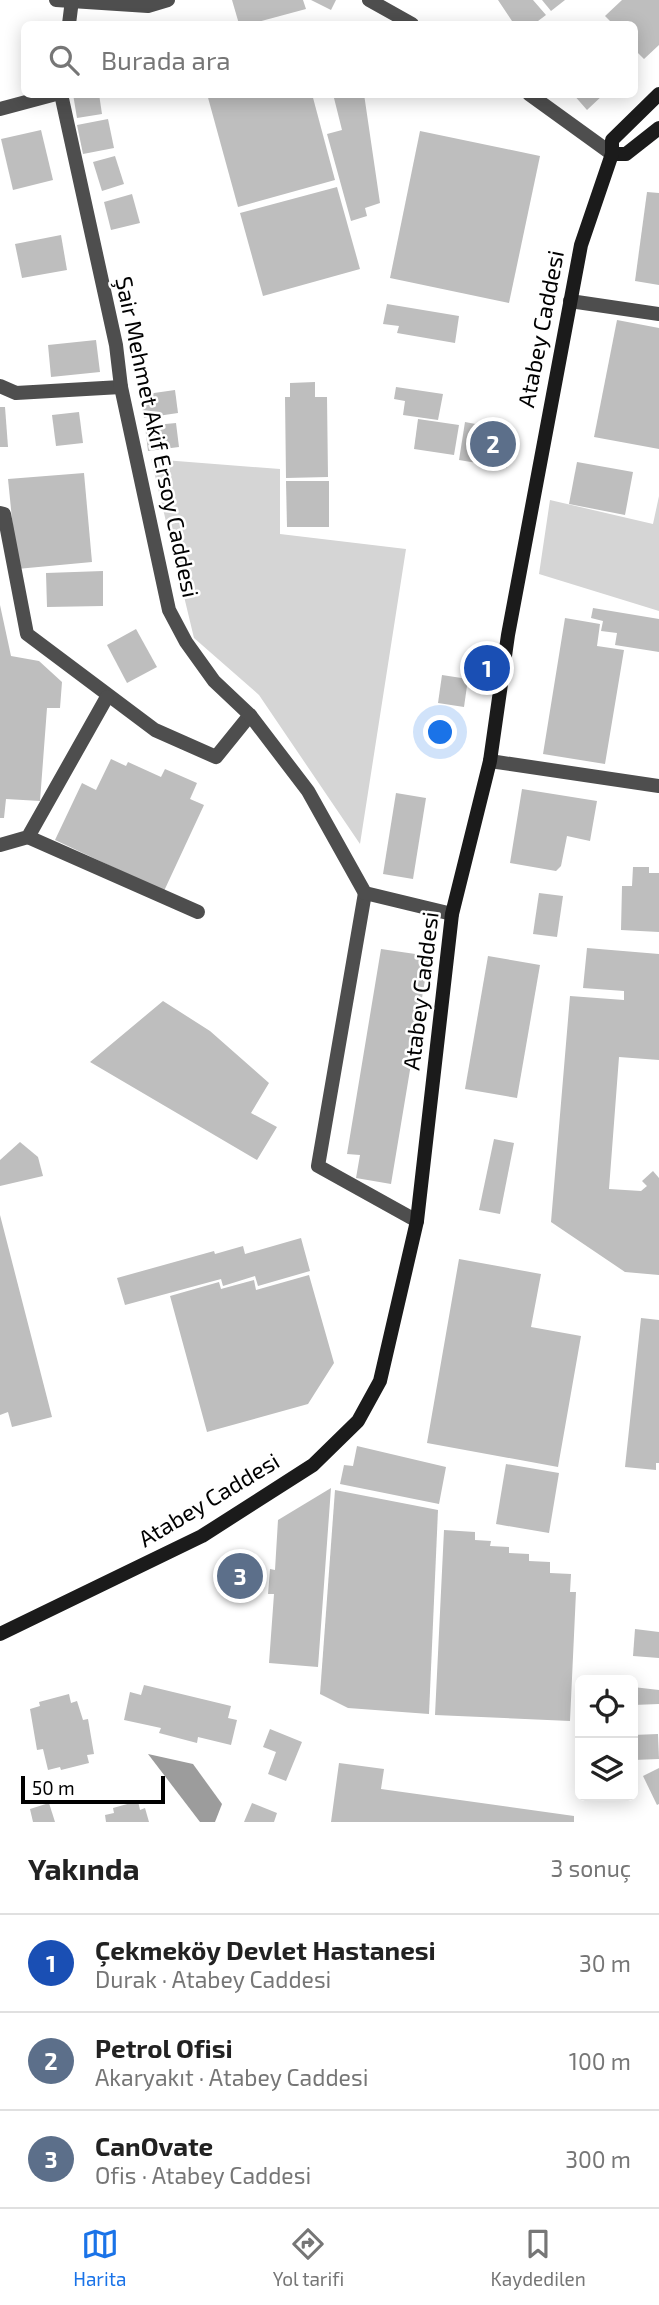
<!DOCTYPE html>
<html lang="tr">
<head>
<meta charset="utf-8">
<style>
	body { margin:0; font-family:"Exo 2",sans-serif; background:#f2f2f2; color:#222 }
	.controls { position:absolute; right:21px; bottom:21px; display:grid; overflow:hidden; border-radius:10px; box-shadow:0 4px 18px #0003 }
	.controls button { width:63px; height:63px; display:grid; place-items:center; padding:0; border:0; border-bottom:2px solid #e0e0e0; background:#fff; color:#222; font:35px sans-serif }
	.scale { position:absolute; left:21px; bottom:18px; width:144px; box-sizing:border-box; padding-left:7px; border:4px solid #000; border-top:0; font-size:19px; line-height:24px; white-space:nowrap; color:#000; -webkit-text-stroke:5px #fff; paint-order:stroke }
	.you { position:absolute; left:441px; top:733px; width:24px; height:24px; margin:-18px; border:5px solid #fff; border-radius:50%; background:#1a73e8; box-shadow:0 0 0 10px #1a73e833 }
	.badge { display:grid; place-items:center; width:46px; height:46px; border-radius:50%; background:#1a73e8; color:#fff; font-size:23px; font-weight:700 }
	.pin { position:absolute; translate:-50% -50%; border:4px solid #fff; box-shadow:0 2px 7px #0006 }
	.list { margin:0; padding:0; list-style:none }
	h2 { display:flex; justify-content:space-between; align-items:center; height:91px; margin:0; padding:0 28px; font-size:30px }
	h2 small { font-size:23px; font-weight:400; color:#767676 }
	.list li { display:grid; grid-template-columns:46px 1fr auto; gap:21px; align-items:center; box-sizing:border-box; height:98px; padding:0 28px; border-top:2px solid #e0e0e0 }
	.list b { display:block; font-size:26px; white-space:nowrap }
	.list p { margin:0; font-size:23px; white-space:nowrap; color:#767676 }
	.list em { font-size:23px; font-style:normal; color:#767676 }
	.icon { flex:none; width:38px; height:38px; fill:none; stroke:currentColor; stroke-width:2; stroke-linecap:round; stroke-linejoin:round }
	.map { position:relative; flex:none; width:659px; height:1822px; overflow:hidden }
	.search { position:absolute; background:#fff; box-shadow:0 4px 18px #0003; left:21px; right:21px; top:21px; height:77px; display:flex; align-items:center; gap:18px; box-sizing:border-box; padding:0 24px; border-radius:10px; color:#767676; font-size:26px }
	.sheet { height:385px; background:#fff }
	nav { display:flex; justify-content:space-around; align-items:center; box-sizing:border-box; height:98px; border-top:2px solid #e0e0e0; background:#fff; font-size:19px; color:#767676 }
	nav a { display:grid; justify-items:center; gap:4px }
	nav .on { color:#1a73e8 }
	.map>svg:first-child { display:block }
	.green { fill:#d5d5d5 }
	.water { fill:#9c9c9c }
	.building { fill:#bebebe }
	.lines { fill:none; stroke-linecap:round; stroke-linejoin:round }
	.minor { stroke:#4e4e4e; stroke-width:14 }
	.tertiary { stroke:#4e4e4e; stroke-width:14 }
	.secondary { stroke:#1b1b1b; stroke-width:14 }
	.labels { text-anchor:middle; stroke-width:5; stroke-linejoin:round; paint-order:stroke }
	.street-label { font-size:23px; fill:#000; stroke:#fff }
</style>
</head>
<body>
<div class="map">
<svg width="659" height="1822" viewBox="0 0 659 1822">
	<rect width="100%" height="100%" fill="#fff"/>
	<g class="green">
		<path d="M 151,459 L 280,469 L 280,534 L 406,549 L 360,844 L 259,695 L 194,638 Z"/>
		<path d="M 659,496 L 659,611 L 539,574 L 550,500 L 653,524 Z"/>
	</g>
	<path class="water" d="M 148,1754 L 193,1764 L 222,1804 L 215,1822 L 200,1822 Z"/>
	<g class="building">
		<path d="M 232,0 L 303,0 L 306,9 L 250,24 L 239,24 Z"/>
		<path d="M 311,0 L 336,0 L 331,10 Z"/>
		<path d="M 498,0 L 533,0 L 546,15 L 534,24 L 519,24 L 517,22 L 514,24 Z"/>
		<path d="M 542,0 L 565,0 L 551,11 Z"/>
		<path d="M 622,0 L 659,0 L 659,45 L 644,59 L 634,49 L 634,24 L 613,24 L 605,16 Z"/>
		<path d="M 73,94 L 99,94 L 102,114 L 77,118 Z"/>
		<path d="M 207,94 L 312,94 L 335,180 L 238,207 Z"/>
		<path d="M 333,94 L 364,94 L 380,203 L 365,208 L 367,216 L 351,221 L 327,134 L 342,130 Z"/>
		<path d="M 573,94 L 604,94 L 587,110 Z"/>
		<path d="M 108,119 L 114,148 L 83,154 L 77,125 Z"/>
		<path d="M 41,130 L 53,180 L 13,190 L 1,139 Z"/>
		<path d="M 420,131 L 540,156 L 509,303 L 390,278 Z"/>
		<path d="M 115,156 L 124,184 L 102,191 L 93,162 Z"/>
		<path d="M 337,187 L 360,269 L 263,296 L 240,213 Z"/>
		<path d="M 647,192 L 659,193 L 659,285 L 635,281 Z"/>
		<path d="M 132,194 L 140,223 L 111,230 L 104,202 Z"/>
		<path d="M 61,235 L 67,270 L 22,278 L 15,244 Z"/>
		<path d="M 387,304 L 459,316 L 455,343 L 397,333 L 399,326 L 383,324 Z"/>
		<path d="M 617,320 L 659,328 L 659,449 L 594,437 Z"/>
		<path d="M 96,340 L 100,372 L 51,377 L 48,345 Z"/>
		<path d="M 315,382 L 315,397 L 327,397 L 328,477 L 286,478 L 285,397 L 290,397 L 290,383 Z"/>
		<path d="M 396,387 L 443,394 L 438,420 L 403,415 L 405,401 L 394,399 Z"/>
		<path d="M 175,390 L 178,413 L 144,418 L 140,395 Z"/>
		<path d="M 0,407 L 5,407 L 8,447 L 0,447 Z"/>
		<path d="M 79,412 L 83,443 L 56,446 L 52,415 Z"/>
		<path d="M 418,419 L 459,425 L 454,455 L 414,449 Z"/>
		<path d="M 465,422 L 512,431 L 507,468 L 459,460 Z"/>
		<path d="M 176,423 L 179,447 L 148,451 L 145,426 Z"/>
		<path d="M 577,462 L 633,472 L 625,515 L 569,504 Z"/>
		<path d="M 84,473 L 92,562 L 17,569 L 8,479 Z"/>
		<path d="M 286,481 L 329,481 L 329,527 L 287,527 Z"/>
		<path d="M 103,571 L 103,606 L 47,607 L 46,573 Z"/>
		<path d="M 0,605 L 11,656 L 39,661 L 62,682 L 60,708 L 47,708 L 40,801 L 6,799 L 4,818 L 0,818 Z"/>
		<path d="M 593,608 L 659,619 L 659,652 L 615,645 L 617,633 L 601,631 L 603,621 L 591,618 Z"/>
		<path d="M 565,618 L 600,624 L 597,646 L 624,650 L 605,764 L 543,754 Z"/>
		<path d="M 136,629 L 157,667 L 127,683 L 107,645 Z"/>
		<path d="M 442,675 L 468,679 L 464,707 L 438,703 Z"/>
		<path d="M 111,759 L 126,766 L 128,762 L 161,777 L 165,769 L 197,783 L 190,799 L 204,805 L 164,891 L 55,840 L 82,783 L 96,790 Z"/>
		<path d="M 522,789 L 597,801 L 590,841 L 567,836 L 561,866 L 556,871 L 510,863 Z"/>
		<path d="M 396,793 L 426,798 L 413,879 L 383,874 Z"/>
		<path d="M 633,867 L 649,867 L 649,873 L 659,873 L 659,932 L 621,930 L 622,886 L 632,886 Z"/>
		<path d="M 539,893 L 563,896 L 557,937 L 533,934 Z"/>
		<path d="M 587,948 L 659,954 L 659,1060 L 619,1057 L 609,1189 L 641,1191 L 647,1186 L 642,1181 L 653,1171 L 659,1178 L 659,1275 L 625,1272 L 551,1222 L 570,996 L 624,1000 L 624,991 L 583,988 Z"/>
		<path d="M 381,949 L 429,956 L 391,1184 L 356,1178 L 360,1155 L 347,1154 Z"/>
		<path d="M 488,956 L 540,965 L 517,1098 L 465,1089 Z"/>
		<path d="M 163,1001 L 210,1031 L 269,1083 L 251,1113 L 277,1127 L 257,1160 L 90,1062 Z"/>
		<path d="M 494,1139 L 514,1143 L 500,1214 L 479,1210 Z"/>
		<path d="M 20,1142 L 38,1157 L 43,1176 L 0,1186 L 0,1160 Z"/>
		<path d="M 0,1215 L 52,1417 L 12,1427 L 8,1412 L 0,1415 Z"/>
		<path d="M 301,1238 L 310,1271 L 258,1286 L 255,1276 L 223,1286 L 221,1279 L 125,1305 L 117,1278 L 214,1251 L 215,1254 L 243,1246 L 245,1254 Z"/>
		<path d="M 459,1259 L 541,1274 L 531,1327 L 581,1336 L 558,1467 L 427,1443 Z"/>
		<path d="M 309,1275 L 334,1363 L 308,1404 L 207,1432 L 170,1296 L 219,1282 L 221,1289 L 254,1280 L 256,1290 Z"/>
		<path d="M 641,1318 L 659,1320 L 659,1463 L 656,1463 L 656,1470 L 625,1467 Z"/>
		<path d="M 357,1446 L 446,1467 L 439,1504 L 340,1484 L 344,1465 L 353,1466 Z"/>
		<path d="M 506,1464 L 559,1473 L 549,1533 L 496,1524 Z"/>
		<path d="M 331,1488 L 318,1667 L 269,1663 L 274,1594 L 268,1594 L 270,1569 L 275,1570 L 278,1520 Z"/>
		<path d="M 335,1490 L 438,1510 L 429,1714 L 348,1708 L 320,1694 Z"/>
		<path d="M 444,1530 L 475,1532 L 475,1540 L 491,1541 L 490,1546 L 509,1547 L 509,1553 L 529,1554 L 529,1561 L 550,1562 L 550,1573 L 571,1574 L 570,1592 L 576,1592 L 570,1721 L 435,1715 Z"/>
		<path d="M 635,1629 L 659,1632 L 659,1658 L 633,1656 Z"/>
		<path d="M 144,1685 L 231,1706 L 228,1718 L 237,1720 L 231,1745 L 198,1737 L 197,1743 L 159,1733 L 161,1728 L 124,1720 L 130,1692 L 141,1695 Z"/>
		<path d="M 633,1687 L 659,1690 L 659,1704 L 633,1705 Z"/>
		<path d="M 69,1694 L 71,1703 L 77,1701 L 83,1720 L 88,1719 L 94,1754 L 87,1755 L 89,1763 L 61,1770 L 60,1767 L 48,1770 L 43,1749 L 37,1750 L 30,1709 L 40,1706 L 39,1702 Z"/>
		<path d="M 270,1729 L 302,1742 L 286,1781 L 268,1774 L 276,1752 L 263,1747 Z"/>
		<path d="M 658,1734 L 659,1759 L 633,1760 L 633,1735 Z"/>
		<path d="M 339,1763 L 384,1769 L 381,1789 L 574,1816 L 574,1822 L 331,1822 Z"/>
		<path d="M 659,1768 L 659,1804 L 657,1805 L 643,1776 Z"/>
		<path d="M 138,1801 L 140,1810 L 145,1808 L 149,1822 L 106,1822 L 105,1815 L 114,1813 L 113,1808 Z"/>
		<path d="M 49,1803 L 55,1822 L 33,1822 L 30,1809 Z"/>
		<path d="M 252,1803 L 277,1813 L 274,1822 L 244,1822 Z"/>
	</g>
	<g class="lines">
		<g class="minor">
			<path d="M 56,0 L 148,6 L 168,0"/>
			<path d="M 369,0 L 412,24"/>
			<path d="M 529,94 L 612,154"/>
			<path d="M 0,109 L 56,94"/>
			<path d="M 570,301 L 659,314"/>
			<path d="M 0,386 L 16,393 L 121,387"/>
			<path d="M 0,513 L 4,514 L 27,634 L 155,730 L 216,757 L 250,715"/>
			<path d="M 490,761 L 659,786"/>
			<path d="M 28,837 L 198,912"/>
			<path d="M 0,845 L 28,837 L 107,697"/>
			<path d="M 365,893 L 318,1166 L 417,1221"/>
		</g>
		<g class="tertiary">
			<path d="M 69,24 L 72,0"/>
			<path d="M 61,94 L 116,345 L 121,387 L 169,610 L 186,642 L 214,681 L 250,715 L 308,791 L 365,893 L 452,914"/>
		</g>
		<g class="secondary">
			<path d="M 612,154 L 626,154 L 659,128"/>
			<path d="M 0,1634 L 202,1536 L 313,1465 L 358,1421 L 380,1381 L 417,1221 L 452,914 L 490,761 L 508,635 L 581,245 L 612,154 L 612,140 L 659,94"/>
		</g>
	</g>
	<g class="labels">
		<g class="street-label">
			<text transform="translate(541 329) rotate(-79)" y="8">Atabey Caddesi</text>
			<text transform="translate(157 437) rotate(78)" y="8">Şair Mehmet Akif Ersoy Caddesi</text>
			<text transform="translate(421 991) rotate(-83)" y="8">Atabey Caddesi</text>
			<text transform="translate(209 1500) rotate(-31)" y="8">Atabey Caddesi</text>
		</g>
	</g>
</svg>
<div class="controls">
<button><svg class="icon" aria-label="locate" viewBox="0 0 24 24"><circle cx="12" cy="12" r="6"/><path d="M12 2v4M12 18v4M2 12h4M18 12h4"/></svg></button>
<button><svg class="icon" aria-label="layers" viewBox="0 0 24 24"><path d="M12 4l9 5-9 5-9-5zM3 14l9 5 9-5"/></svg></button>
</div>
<div class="scale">50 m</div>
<div class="you"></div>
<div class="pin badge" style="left:487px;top:668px;background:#1a4fb4">1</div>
<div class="pin badge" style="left:493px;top:444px;background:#5c6f8a">2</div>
<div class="pin badge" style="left:240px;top:1576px;background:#5c6f8a">3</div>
<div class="search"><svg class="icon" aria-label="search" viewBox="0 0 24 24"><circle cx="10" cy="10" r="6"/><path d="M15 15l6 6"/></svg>Burada ara</div>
</div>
<section class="sheet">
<h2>Yakında<small>3 sonuç</small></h2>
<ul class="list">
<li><span class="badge" style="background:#1a4fb4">1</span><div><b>Çekmeköy Devlet Hastanesi</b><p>Durak · Atabey Caddesi</p></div><em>30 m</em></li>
<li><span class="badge" style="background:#5c6f8a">2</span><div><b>Petrol Ofisi</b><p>Akaryakıt · Atabey Caddesi</p></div><em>100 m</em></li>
<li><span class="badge" style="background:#5c6f8a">3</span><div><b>CanOvate</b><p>Ofis · Atabey Caddesi</p></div><em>300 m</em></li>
</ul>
</section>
<nav>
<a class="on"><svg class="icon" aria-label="map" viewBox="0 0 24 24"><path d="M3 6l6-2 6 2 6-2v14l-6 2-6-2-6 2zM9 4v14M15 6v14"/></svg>Harita</a>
<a><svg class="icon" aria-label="directions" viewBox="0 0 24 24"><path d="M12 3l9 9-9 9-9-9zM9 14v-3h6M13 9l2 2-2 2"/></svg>Yol tarifi</a>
<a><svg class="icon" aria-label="saved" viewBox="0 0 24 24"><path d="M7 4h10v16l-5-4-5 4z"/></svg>Kaydedilen</a>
</nav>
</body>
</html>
